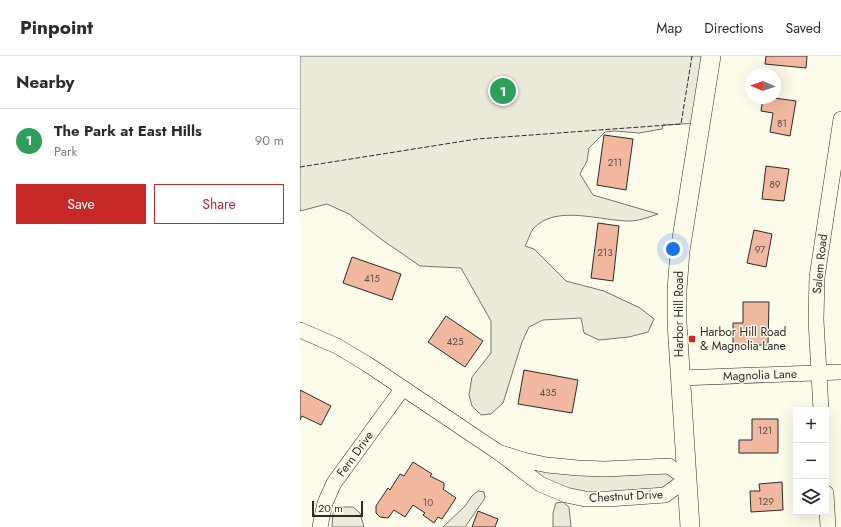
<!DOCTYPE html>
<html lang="en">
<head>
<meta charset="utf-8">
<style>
	body { margin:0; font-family:Jost,sans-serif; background:#f2f2f3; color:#2b2b33 }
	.controls { position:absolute; right:12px; bottom:12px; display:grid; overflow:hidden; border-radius:0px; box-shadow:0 4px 16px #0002 }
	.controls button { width:36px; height:36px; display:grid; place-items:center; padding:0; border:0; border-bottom:1px solid #e1e1e2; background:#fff; color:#2b2b33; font:20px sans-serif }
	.compass { position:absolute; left:445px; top:12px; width:36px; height:36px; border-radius:50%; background:#fff; box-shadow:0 4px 16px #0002; rotate:272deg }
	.scale { position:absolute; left:12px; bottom:10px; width:51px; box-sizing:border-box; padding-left:4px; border:2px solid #2b2b2b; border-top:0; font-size:11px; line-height:14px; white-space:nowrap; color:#2b2b2b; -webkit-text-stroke:3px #fdfbea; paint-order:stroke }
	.you { position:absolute; left:373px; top:193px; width:14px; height:14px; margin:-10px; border:3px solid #fff; border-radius:50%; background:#1a73e8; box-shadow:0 0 0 6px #1a73e833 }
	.badge { display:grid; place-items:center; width:26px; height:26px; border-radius:50%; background:#c62828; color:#fff; font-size:13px; font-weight:700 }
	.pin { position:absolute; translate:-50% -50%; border:2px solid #fff; box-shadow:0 1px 4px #0006 }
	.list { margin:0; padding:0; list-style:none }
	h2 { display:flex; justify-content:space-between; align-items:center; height:52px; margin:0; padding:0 16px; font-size:17px }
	h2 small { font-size:13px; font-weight:400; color:#7c7c81 }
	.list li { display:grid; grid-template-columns:26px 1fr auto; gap:12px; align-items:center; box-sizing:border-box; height:64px; padding:0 16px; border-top:1px solid #e1e1e2 }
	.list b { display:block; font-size:15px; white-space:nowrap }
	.list p { margin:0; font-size:13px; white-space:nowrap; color:#7c7c81 }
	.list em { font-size:13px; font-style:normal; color:#7c7c81 }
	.actions { display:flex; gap:8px; padding:12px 16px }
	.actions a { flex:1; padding:9px 0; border:1px solid #c62828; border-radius:0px; text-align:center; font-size:14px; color:#c62828 }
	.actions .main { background:#c62828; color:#fff }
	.icon { flex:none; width:22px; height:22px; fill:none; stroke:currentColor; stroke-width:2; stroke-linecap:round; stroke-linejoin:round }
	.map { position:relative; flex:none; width:541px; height:471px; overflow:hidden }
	header { display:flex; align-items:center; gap:24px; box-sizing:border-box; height:56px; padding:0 20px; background:#fff; border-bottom:1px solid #e1e1e2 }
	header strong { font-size:19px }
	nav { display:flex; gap:22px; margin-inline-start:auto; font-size:14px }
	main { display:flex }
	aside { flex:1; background:#fff }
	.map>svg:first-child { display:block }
	.green { fill:#ecebdb; stroke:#74746e }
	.building { fill:#f2b8a0; stroke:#2b2b2b }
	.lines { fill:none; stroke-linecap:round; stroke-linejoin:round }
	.minor-casing { stroke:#2b2b2b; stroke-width:16 }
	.tertiary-casing { stroke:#2b2b2b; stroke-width:20 }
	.minor { stroke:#fdfbea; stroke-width:15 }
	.tertiary { stroke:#fdfbea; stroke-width:19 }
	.fence { stroke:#2b2b2b; stroke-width:1; stroke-dasharray:5 2; stroke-linecap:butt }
	.poi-dot { fill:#c62828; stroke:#fdfbea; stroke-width:1.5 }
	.labels { text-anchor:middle; stroke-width:3; stroke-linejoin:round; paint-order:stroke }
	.number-label { font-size:10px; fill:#5d4e48 }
	.street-label { font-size:12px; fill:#2b2b2b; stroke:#fdfbea }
	.poi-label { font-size:12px; fill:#2b2b2b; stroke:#fdfbea; text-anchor:start }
</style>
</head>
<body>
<header>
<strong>Pinpoint</strong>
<nav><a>Map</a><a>Directions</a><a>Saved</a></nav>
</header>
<main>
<aside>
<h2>Nearby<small></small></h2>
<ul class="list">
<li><span class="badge" style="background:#2e9e5b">1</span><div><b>The Park at East Hills</b><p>Park</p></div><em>90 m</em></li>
</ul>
<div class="actions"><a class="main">Save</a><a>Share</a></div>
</aside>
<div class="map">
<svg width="541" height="471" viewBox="0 0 541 471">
	<rect width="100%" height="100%" fill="#fdfbea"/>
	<g class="green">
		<path d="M 0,0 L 411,0 L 400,67 L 363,69 L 362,73 L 339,77 L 315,75 L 305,76 L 289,92 L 287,105 L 280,118 L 293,139 L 358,158 C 349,161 342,164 332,165 C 302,166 256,147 233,173 C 230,177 228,185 225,190 L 234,193 L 266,225 L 304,235 L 340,252 L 354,263 L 348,276 L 329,281 L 299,284 L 284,277 L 281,262 L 243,264 L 229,271 L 222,286 L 203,347 L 191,358 L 181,359 L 172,350 L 169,339 L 172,321 L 191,297 L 191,265 L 161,212 L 120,210 L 81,183 L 49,158 L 27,148 L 0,155 Z"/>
		<path d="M 223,404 L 369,410 L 387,423 L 365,439 L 308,443 L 240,428 Z"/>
		<path d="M 178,435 L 184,436 L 185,442 L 165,471 L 143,471 L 165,450 L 172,440 Z"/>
		<path d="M 263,446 L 269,451 L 271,471 L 253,471 L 253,457 L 256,447 Z"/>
		<path d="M 39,451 L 53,451 L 60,457 L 64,471 L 32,471 L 33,457 Z"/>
	</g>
	<g class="building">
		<path d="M 466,0 L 507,0 L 506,12 L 465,8 Z"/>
		<path d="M 463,42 L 474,42 L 496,45 L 490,80 L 470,76 L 473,57 L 461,55 Z"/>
		<path d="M 304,79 L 333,83 L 326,134 L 297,129 Z"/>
		<path d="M 466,110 L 489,113 L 484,145 L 462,143 Z"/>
		<path d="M 298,167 L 319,170 L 313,225 L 291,222 Z"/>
		<path d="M 454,174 L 472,178 L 466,211 L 447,207 Z"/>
		<path d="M 52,201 L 101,218 L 92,244 L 43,227 Z"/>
		<path d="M 443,246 L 469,246 L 468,289 L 433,289 L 433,267 L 443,267 Z"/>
		<path d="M 146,260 L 183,285 L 165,311 L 128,286 Z"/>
		<path d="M 224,314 L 278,324 L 272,357 L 218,348 Z"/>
		<path d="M 0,334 L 31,350 L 21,369 L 2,360 L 0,364 Z"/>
		<path d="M 452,363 L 478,363 L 478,397 L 439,397 L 439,384 L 452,384 Z"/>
		<path d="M 113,406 L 132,418 L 130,420 L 144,427 L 144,431 L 143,433 L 156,442 L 142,463 L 138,461 L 134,467 L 123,459 L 125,457 L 113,449 L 105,461 L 94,454 L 88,462 L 80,461 L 76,457 L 76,450 L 88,432 L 90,434 L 100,418 L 104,420 Z"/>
		<path d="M 482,426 L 483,454 L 451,456 L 450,435 L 460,435 L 459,428 Z"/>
		<path d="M 178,455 L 198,463 L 195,471 L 172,471 Z"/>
	</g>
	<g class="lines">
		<defs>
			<g id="minor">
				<path d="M 0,274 L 37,290 L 67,308 L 198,396"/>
				<path d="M 380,322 L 541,316"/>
				<path d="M 521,354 L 516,264 L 517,221 L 541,63"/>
				<path d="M 198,396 L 223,404 L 247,409 L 278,412 L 305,413 L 369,410 L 387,423 L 365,439 L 308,443 L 285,443 L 266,439 L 240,428 Z"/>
				<path d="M 526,437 L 528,471"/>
				<path d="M 20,471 L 25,447 L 34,427 L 103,332"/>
			</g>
			<path id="tertiary" d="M 390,471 L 377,267 L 377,234 L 380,195 L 411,0"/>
		</defs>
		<use href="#minor" class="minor-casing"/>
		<use href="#tertiary" class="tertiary-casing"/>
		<use href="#minor" class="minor"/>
		<use href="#tertiary" class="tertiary"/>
		<path class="fence" d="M 0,111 L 177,83 L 381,68 L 392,0"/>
	</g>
	<rect class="poi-dot" x="388" y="279" width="8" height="8" rx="2"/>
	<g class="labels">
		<g class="number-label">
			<text x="482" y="71">81</text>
			<text x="315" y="110">211</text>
			<text x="475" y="132">89</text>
			<text x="460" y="197">97</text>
			<text x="305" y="200">213</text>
			<text x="72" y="226">415</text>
			<text x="155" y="289">425</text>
			<text x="248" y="340">435</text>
			<text x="465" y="378">121</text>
			<text x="466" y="449">129</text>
			<text x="128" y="450">10</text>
		</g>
		<g class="street-label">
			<text transform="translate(520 208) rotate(-84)" y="4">Salem Road</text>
			<text transform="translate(379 258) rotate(-90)" y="4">Harbor Hill Road</text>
			<text transform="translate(460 319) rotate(-2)" y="4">Magnolia Lane</text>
			<text transform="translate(55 398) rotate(-54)" y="4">Fern Drive</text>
			<text transform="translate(326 440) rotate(-3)" y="4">Chestnut Drive</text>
		</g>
		<g class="poi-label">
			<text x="400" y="280">Harbor Hill Road<tspan x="400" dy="14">&amp; Magnolia Lane</tspan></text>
		</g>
	</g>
</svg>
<div class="controls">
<button>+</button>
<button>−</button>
<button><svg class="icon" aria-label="layers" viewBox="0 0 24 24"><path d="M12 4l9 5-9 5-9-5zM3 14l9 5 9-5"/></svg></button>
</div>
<svg class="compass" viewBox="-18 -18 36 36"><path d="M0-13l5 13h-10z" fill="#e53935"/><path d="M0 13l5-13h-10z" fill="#7c7c81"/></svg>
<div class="scale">20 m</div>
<div class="you"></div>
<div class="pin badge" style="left:203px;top:35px;background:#2e9e5b">1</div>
</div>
</main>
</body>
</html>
